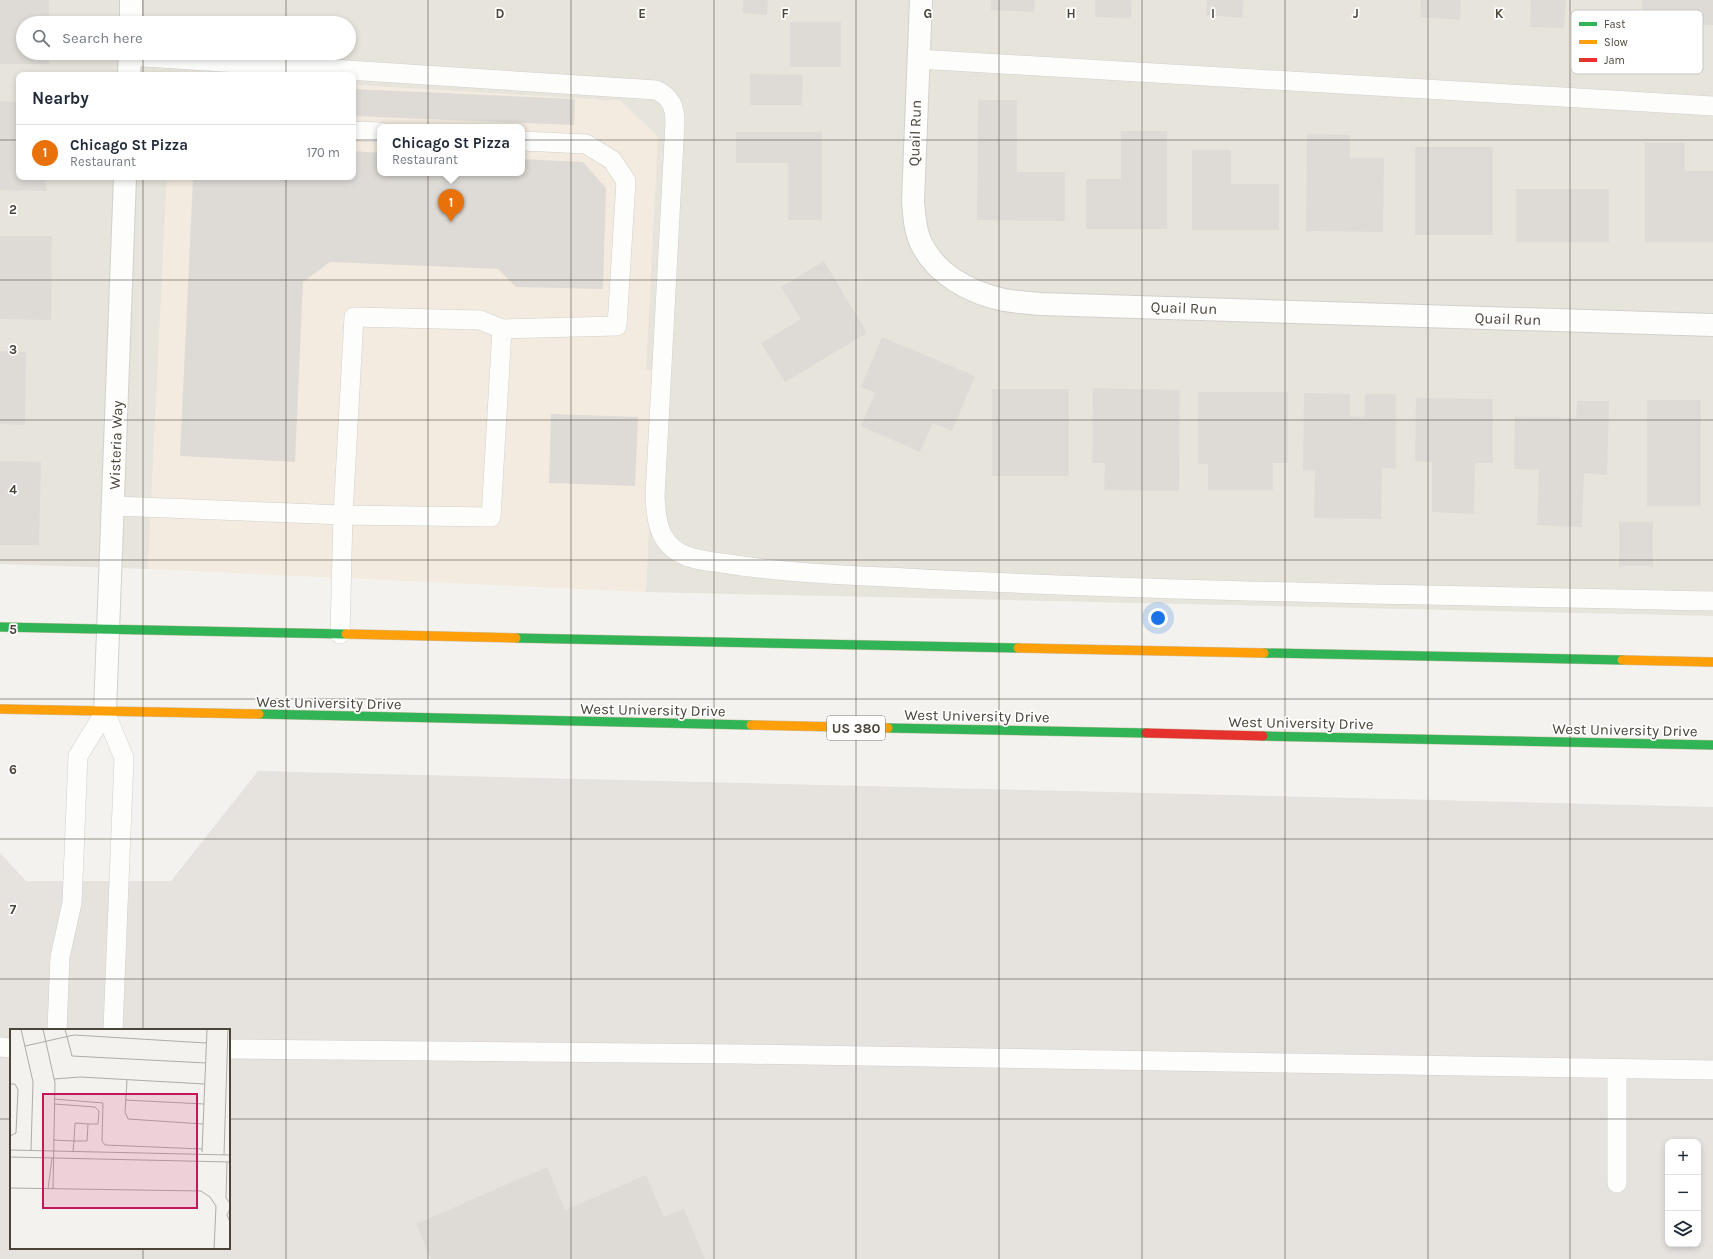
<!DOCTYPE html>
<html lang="en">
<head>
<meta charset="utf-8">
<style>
	body { margin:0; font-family:Karla,sans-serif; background:#f2f2f3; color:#1f2937 }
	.controls { position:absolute; right:12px; bottom:12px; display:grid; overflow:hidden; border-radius:8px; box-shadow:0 2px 6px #0003 }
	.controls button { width:36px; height:36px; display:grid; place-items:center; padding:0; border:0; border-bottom:1px solid #e0e1e3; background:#fff; color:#1f2937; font:20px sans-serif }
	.you { position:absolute; left:1158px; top:618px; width:14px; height:14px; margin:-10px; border:3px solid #fff; border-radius:50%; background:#1a73e8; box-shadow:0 0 0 6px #1a73e833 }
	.badge { display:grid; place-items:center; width:26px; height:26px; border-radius:50%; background:#0b8043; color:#fff; font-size:13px; font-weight:700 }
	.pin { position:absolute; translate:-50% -33px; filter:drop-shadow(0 1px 2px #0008) }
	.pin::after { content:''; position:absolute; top:21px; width:14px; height:12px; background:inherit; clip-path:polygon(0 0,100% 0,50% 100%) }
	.popup { position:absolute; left:377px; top:124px; width:148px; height:52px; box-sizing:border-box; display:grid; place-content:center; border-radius:8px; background:#fff; filter:drop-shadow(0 1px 3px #0005); font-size:13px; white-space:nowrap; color:#747a83 }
	.popup b { font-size:15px; color:#1f2937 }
	.popup::after { content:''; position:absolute; left:50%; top:100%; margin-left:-8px; border:8px solid transparent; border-top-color:#fff }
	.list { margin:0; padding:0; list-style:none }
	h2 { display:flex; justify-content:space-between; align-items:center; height:52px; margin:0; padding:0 16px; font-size:17px }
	h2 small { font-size:13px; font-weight:400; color:#747a83 }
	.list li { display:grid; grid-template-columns:26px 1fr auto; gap:12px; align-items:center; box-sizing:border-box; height:56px; padding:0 16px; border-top:1px solid #e0e1e3 }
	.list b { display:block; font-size:15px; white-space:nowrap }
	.list p { margin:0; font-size:13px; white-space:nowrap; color:#747a83 }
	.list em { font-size:13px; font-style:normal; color:#747a83 }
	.icon { flex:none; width:22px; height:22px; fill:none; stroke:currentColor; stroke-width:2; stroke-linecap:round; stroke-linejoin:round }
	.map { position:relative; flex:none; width:1713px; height:1259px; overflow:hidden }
	.search { position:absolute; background:#fff; box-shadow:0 2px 6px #0003; left:16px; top:16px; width:340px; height:44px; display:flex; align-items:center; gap:10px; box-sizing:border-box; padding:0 14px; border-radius:22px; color:#747a83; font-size:15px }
	.panel { position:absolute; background:#fff; box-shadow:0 2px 6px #0003; left:16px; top:72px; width:340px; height:108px; border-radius:8px }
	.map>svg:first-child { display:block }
	.residential { fill:#e7e4dc; fill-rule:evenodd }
	.commercial { fill:#f3ebdf; fill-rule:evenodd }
	.industrial { fill:#e6e2de; fill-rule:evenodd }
	.parking { fill:#e6e3df; fill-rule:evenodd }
	.building { fill:#dedbd6 }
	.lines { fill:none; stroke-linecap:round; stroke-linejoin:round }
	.lane-casing { stroke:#d2d0cb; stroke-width:20 }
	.street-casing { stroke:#d2d0cb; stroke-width:24 }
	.fast-casing { stroke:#ccbfa9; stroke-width:10 }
	.slow-casing { stroke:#ccbfa9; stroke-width:10 }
	.jam-casing { stroke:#ccbfa9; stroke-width:10 }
	.lane { stroke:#fdfdfc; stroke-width:19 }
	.street { stroke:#fdfdfc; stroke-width:22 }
	.fast { stroke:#30b455; stroke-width:9 }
	.slow { stroke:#ff9f0a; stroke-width:9 }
	.jam { stroke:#e5322d; stroke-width:9 }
	.grid { fill:none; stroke:#4b4439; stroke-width:1; stroke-opacity:0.55 }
	.labels { text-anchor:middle; stroke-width:3.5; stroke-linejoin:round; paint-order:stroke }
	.shield { fill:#fff; stroke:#817c74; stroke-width:1 }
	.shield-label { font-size:14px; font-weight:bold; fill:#4b4439 }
	.street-label { font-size:15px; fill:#4b4439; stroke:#fff }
	.inset-road { fill:none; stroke:#b0aca6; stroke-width:1 }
	.view { fill:#c2185b; fill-opacity:0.15; stroke:#c2185b; stroke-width:2 }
	.inset-edge { fill:none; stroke:#4b4439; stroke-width:2 }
	.key { fill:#fff; stroke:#c9c7c4; stroke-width:1 }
	.key-label { font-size:11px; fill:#4b4439 }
	.grid-label { font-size:13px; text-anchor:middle; font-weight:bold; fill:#4b4439; stroke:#fff; stroke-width:3.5; stroke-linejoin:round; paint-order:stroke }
</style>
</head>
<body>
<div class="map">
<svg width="1713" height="1259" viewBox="0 0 1713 1259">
	<rect width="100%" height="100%" fill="#f4f2ee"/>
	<path class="residential" d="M 0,0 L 1713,0 L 1713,616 L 646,592 L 655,370 L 646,370 L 621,101 L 353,85 L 353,75 L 173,74 L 173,75 L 19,75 L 19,177 L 167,177 L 148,569 L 0,564 ZM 23,23 L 349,23 L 349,53 L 23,53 Z"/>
	<path class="commercial" d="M 353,85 L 621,101 L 658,137 L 646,370 L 655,370 L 646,592 L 148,569 L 167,177 L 353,177 ZM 380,127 L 522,127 L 522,173 L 380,173 Z"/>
	<path class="industrial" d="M 258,771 L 1713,807 L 1713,1259 L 0,1259 L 0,853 L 26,881 L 171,881 ZM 11,1030 L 229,1030 L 229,1248 L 11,1248 ZM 1668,1142 L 1698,1142 L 1698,1244 L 1668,1244 Z"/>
	<path class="parking" d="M 1279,1123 L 1579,1128 L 1579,1156 L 1649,1158 L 1650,1130 L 1713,1131 L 1713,1259 L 944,1259 L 1210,1149 ZM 1668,1142 L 1698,1142 L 1698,1244 L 1668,1244 Z"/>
	<g class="building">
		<path d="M 0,0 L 49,0 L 49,23 L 23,23 L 23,53 L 49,53 L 49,64 L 0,64 Z"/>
		<path d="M 743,0 L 768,0 L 767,15 L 743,13 Z"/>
		<path d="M 991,0 L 1035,0 L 1034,12 L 991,10 Z"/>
		<path d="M 1095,0 L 1132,0 L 1131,18 L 1095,17 Z"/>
		<path d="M 1207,0 L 1244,0 L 1242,18 L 1206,15 Z"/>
		<path d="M 1421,0 L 1461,0 L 1460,20 L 1420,17 Z"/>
		<path d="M 1531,0 L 1566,0 L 1564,28 L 1530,27 Z"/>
		<path d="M 1642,0 L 1713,0 L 1713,25 L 1679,24 L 1678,47 L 1641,46 Z"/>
		<rect x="790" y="22" width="51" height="45"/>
		<path d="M 750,74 L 803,75 L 802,105 L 750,105 Z"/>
		<path d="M 353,89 L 575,99 L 574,125 L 353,116 Z"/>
		<path d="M 978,100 L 1017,100 L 1017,172 L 1065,172 L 1065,221 L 977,220 Z"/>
		<path d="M 0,101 L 19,102 L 19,177 L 46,177 L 46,191 L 0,190 Z"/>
		<path d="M 1121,131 L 1167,131 L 1167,229 L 1086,229 L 1086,179 L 1121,179 Z"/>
		<path d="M 736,132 L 822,132 L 822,220 L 788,220 L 788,163 L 736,163 Z"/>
		<path d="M 1307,134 L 1350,135 L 1350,158 L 1384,158 L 1383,232 L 1306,231 Z"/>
		<path d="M 1645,143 L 1685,143 L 1685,171 L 1713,171 L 1713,242 L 1645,242 Z"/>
		<rect x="1415" y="147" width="78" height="88"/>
		<path d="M 1192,150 L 1231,150 L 1231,184 L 1279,184 L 1279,230 L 1192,230 Z"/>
		<path d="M 353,151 L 380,153 L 380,173 L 522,173 L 522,159 L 583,162 L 606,188 L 603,289 L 516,287 L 498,269 L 330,262 L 303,282 L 295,462 L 180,456 L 193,177 L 353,177 Z"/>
		<rect x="1516" y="189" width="93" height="53"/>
		<path d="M 0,236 L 52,236 L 51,320 L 0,319 Z"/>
		<path d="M 824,261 L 867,333 L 785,382 L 761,343 L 801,319 L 781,287 Z"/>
		<path d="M 882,337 L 975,376 L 952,431 L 933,423 L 920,452 L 861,426 L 875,393 L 861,387 Z"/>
		<path d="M 0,351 L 26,352 L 25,425 L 0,424 Z"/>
		<path d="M 1093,388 L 1180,390 L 1179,491 L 1104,490 L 1105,463 L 1092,463 Z"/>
		<rect x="992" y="389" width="77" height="87"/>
		<path d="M 1198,392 L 1288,392 L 1288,463 L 1273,463 L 1273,490 L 1208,490 L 1208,464 L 1198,464 Z"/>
		<path d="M 1304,393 L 1350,394 L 1350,416 L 1364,417 L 1365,394 L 1396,394 L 1396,469 L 1382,468 L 1381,519 L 1314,518 L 1315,471 L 1303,470 Z"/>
		<path d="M 1416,398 L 1493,399 L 1493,463 L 1475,463 L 1474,514 L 1432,512 L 1432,462 L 1415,461 Z"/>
		<rect x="1647" y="400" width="54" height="106"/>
		<path d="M 1577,401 L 1609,401 L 1607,475 L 1584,473 L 1582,527 L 1537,525 L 1539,470 L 1514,469 L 1515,417 L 1576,418 Z"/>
		<path d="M 551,414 L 638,417 L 635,486 L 549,483 Z"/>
		<path d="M 0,461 L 41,462 L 39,545 L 0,545 Z"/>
		<rect x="1619" y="522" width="34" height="44"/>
		<path d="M 547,1167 L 565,1210 L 646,1175 L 664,1217 L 684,1209 L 705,1259 L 431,1259 L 416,1224 Z"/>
	</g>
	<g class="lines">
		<defs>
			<g id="lane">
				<path d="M 129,56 L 656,90 C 671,97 675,107 675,122 L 655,496 C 656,518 658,541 680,553 C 692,560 708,561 722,563 C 783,573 844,575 905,578 C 1174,592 1444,595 1713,601"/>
				<path d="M 918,59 L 1713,106"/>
				<path d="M 353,131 L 380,132"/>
				<path d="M 114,506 L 343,515 L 354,317 L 480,320 L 502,329"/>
				<path d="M 340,634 L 343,515 L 491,517 L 502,329 L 617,326 L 626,181 L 612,160 L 586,144 L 522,141"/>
				<path d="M 105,712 L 124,758 L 113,1030"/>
				<path d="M 57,1030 L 60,957 L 72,903 L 78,756 L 105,712"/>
				<path d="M 0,1047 L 11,1048"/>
				<path d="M 229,1049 L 740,1054 L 1713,1070"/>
				<path d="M 1617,1069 L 1617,1183"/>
			</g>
			<g id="street">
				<path d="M 921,0 L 913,201 C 914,214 915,231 921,243 C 936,275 971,293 1004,300 C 1016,302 1028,303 1040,304 L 1713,325"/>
				<path d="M 131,23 L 131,0"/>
				<path d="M 129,75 L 130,53"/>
				<path d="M 105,712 L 125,177"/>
			</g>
			<g id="fast">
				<path d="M 0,627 L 346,634"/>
				<path d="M 516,638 L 1018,648"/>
				<path d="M 1264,653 L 1622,660"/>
				<path d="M 259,714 L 751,725"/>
				<path d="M 888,728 L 1146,733"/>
				<path d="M 1263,736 L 1713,745"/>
			</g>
			<g id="slow">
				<path d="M 346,634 L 516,638"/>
				<path d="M 1018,648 L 1264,653"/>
				<path d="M 1622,660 L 1713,662"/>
				<path d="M 0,709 L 259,714"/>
				<path d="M 751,725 L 888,728"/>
			</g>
			<path id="jam" d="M 1146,733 L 1263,736"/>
		</defs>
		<use href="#lane" class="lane-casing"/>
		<use href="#street" class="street-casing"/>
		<use href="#fast" class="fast-casing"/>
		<use href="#slow" class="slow-casing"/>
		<use href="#jam" class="jam-casing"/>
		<use href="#lane" class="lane"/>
		<use href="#street" class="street"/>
		<use href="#fast" class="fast"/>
		<use href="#slow" class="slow"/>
		<use href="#jam" class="jam"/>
	</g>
	<path class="grid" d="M 143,0 L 143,23M 286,0 L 286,23M 428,0 L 428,1259M 571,0 L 571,1259M 714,0 L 714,1259M 856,0 L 856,1259M 999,0 L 999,1259M 1142,0 L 1142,1259M 1285,0 L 1285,1259M 1428,0 L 1428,1259M 1570,0 L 1570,1259M 143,53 L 143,75M 286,53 L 286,75M 0,140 L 19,140M 353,140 L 1713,140M 143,177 L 143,1030M 286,177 L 286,1259M 0,280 L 1713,280M 0,420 L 1713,420M 0,560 L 1713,560M 0,699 L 1713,699M 0,839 L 1713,839M 0,979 L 1713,979M 0,1119 L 11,1119M 229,1119 L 1713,1119M 143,1248 L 143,1259"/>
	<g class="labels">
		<rect class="shield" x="827" y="716" width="58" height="24" rx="3"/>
		<g class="shield-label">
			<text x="856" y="733">US 380</text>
		</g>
		<g class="street-label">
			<text transform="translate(915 133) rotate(-88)" y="5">Quail Run</text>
			<text transform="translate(1184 308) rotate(2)" y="5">Quail Run</text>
			<text transform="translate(1508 319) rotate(2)" y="5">Quail Run</text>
			<text transform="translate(116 445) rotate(-88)" y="5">Wisteria Way</text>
			<text transform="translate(329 703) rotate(1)" y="5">West University Drive</text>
			<text transform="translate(653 710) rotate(1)" y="5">West University Drive</text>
			<text transform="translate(977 716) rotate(1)" y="5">West University Drive</text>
			<text transform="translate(1301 723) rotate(1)" y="5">West University Drive</text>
			<text transform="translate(1625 730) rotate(1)" y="5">West University Drive</text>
		</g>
	</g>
	<g transform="translate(10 1029)">
		<rect width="220" height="220" fill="#f4f2ee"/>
		<path class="inset-road" d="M 11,0 L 23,53 L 21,121M 33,0 L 45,54 L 43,160M 55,0 L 62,27 L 196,34M 15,17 L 64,6 L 196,14M 44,50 L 70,48 L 195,55M 117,51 L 115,83 L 118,90 L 193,95M 0,55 L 5,55 L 8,61 L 6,104 L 0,107M 44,70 L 93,74 L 92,112 L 95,116 L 192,120M 115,71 L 194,75M 44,75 L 85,78 L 89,82 L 88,95 L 78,95 L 77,112 L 64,112 L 63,122M 43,111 L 64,112 L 65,94 L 78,95M 0,121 L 220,126M 192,123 L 197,0M 214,126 L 218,0M 0,128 L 220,133M 217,133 L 216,169 L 220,174M 0,159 L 191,162 L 200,168 L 206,177 L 204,220M 38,160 L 42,129M 220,180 L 217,186 L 220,193"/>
		<path class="view" d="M 33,65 L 187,65 L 187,179 L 33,179 Z"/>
		<rect width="220" height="220" class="inset-edge"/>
	</g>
	<rect x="1571" y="10" width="132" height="64" rx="6" class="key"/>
	<rect x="1579" y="22" width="18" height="4" fill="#30b455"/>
	<rect x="1579" y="40" width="18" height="4" fill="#ff9f0a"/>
	<rect x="1579" y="58" width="18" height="4" fill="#e5322d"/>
	<g class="key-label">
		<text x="1604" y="28">Fast</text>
		<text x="1604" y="46">Slow</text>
		<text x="1604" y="64">Jam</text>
	</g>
	<g class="grid-label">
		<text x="500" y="18">D</text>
		<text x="642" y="18">E</text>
		<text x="785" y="18">F</text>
		<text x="928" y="18">G</text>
		<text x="1071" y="18">H</text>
		<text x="1213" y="18">I</text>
		<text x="1356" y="18">J</text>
		<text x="1499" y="18">K</text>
		<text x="13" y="214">2</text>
		<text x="13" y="354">3</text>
		<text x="13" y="494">4</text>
		<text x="13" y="634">5</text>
		<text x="13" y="774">6</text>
		<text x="13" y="914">7</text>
	</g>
</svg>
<div class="controls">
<button>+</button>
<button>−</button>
<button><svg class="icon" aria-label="layers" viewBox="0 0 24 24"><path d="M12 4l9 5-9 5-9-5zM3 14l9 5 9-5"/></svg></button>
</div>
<div class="you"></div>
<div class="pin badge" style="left:451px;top:222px;background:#e8710a">1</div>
<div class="popup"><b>Chicago St Pizza</b>Restaurant</div>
<div class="search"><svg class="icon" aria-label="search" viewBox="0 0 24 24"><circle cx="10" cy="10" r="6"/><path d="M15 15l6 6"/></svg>Search here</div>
<section class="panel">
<h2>Nearby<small></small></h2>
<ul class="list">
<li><span class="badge" style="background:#e8710a">1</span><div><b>Chicago St Pizza</b><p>Restaurant</p></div><em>170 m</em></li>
</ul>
</section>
</div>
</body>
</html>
